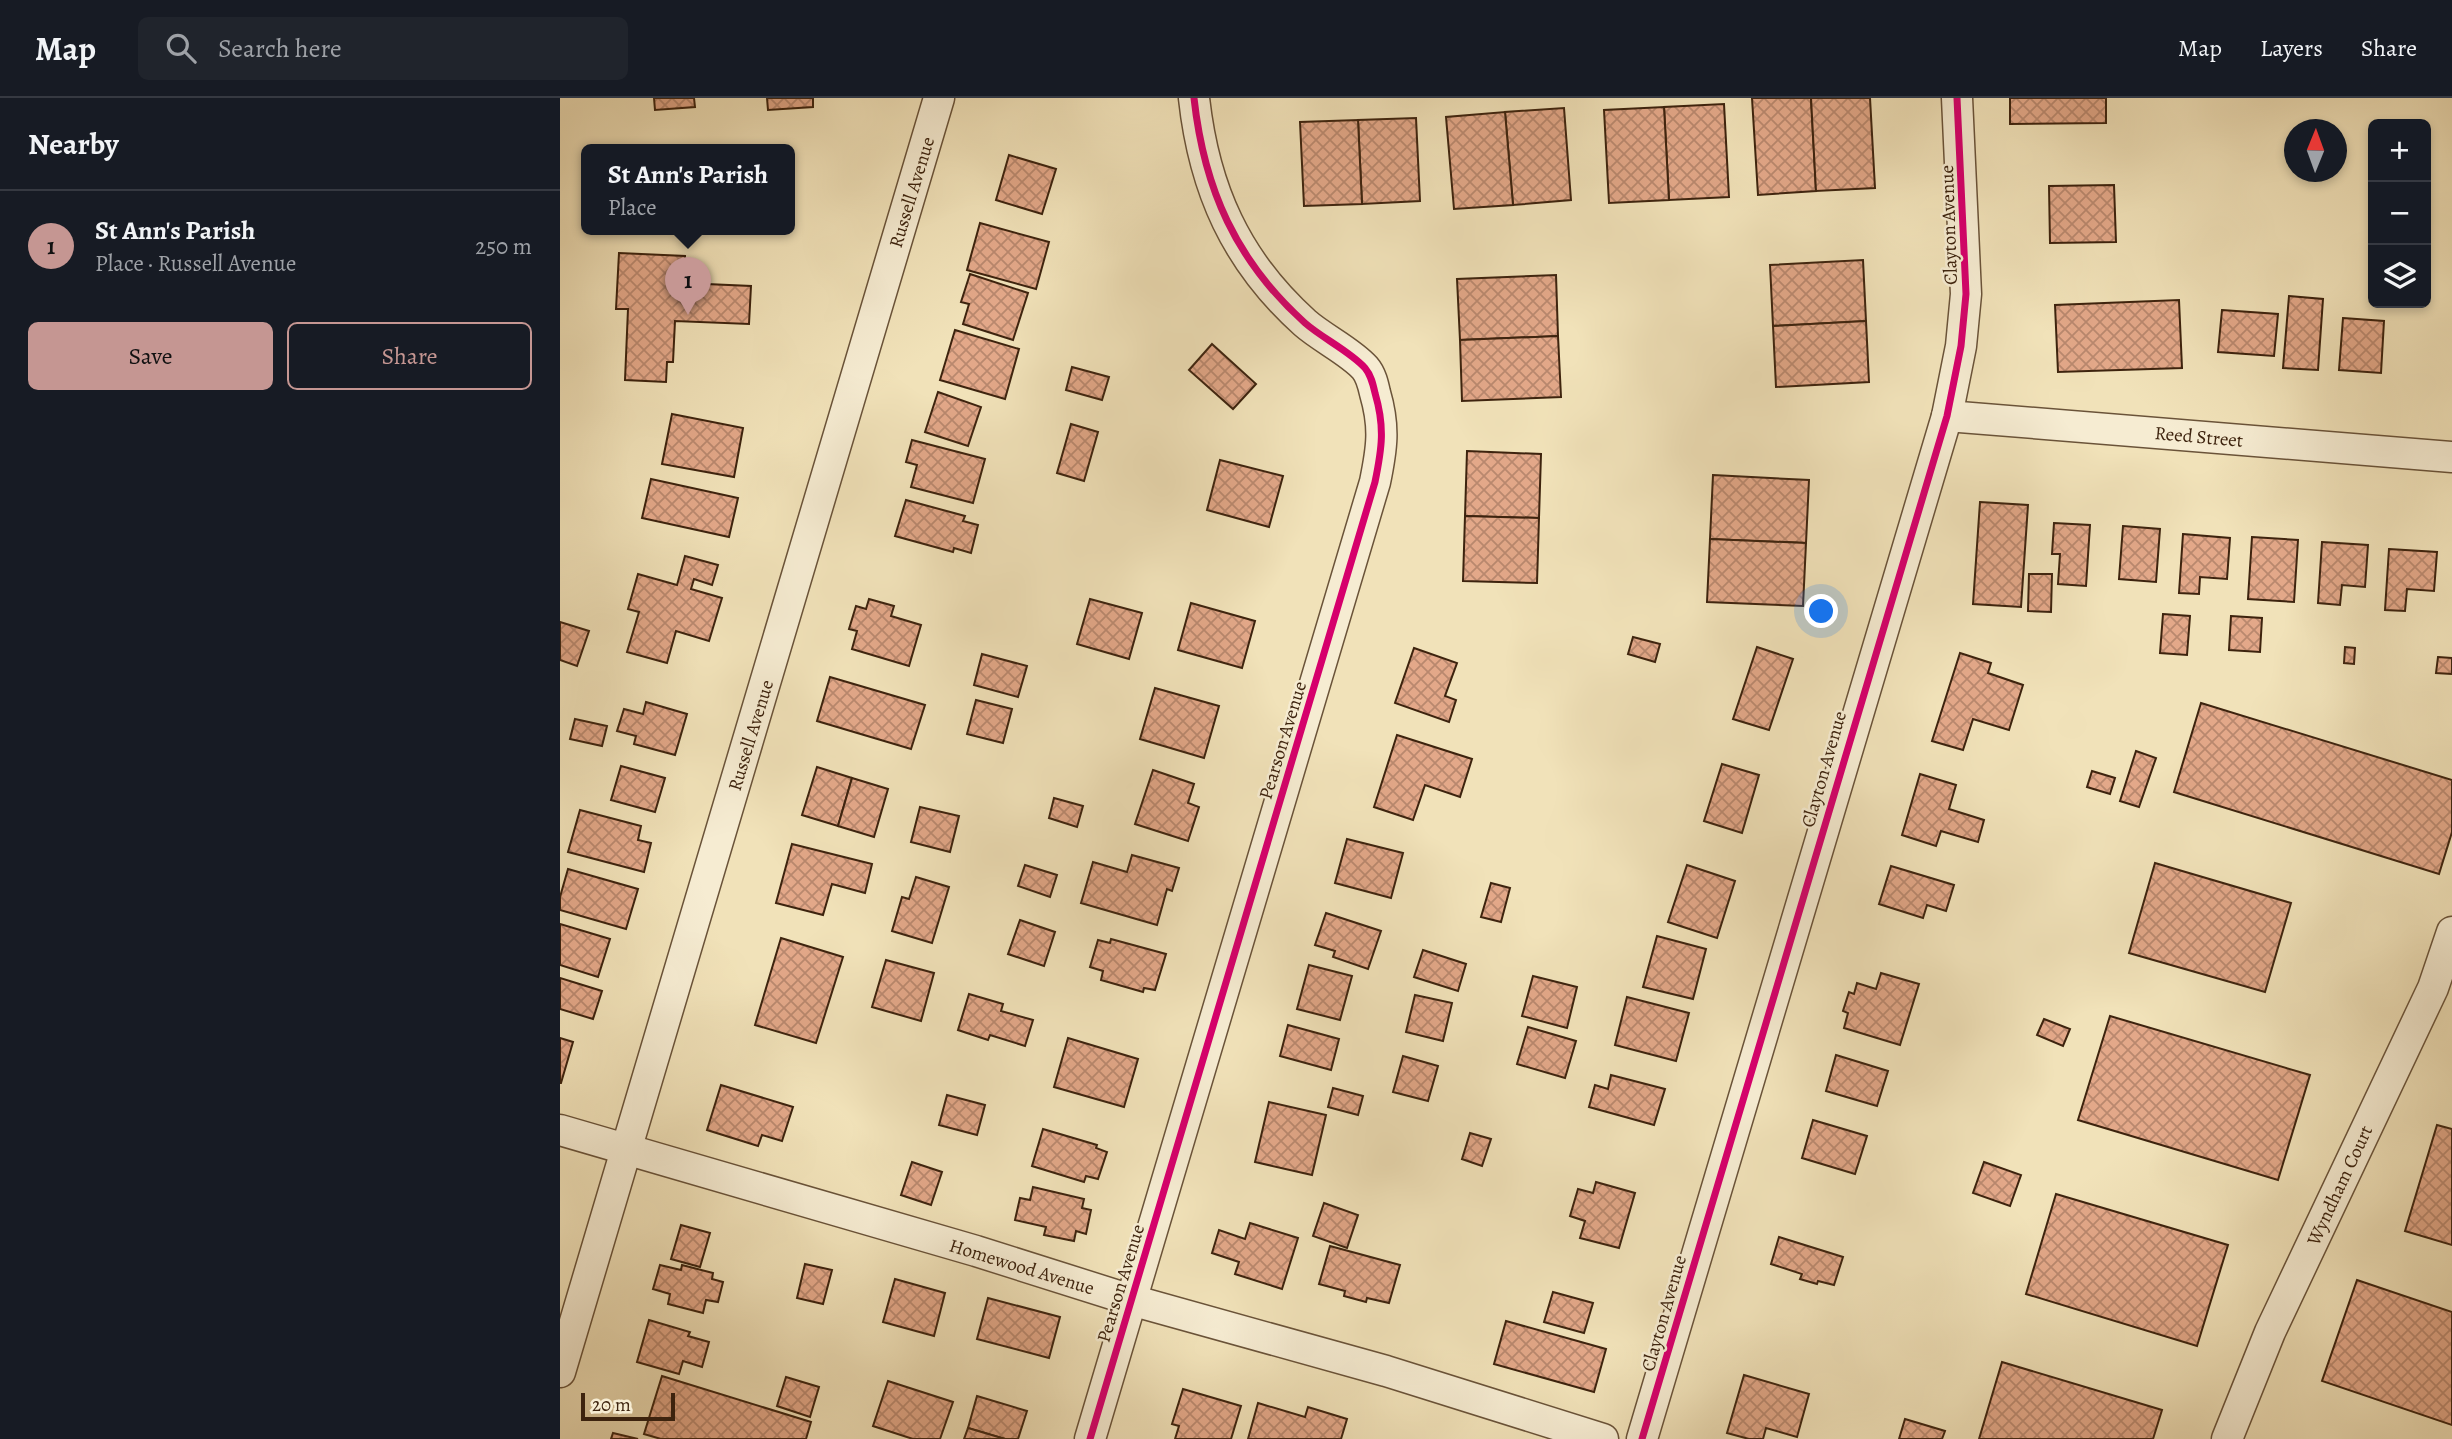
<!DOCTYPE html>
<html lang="en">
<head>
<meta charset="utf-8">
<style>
	body { margin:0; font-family:Alegreya,serif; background:#20242c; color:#f1f3f6 }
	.controls { position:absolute; right:21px; top:21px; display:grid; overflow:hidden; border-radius:10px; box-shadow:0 4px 10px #0003 }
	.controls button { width:63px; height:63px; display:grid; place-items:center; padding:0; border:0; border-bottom:2px solid #363941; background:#171b24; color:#f1f3f6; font:35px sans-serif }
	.compass { position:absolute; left:1724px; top:21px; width:63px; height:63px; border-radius:50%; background:#171b24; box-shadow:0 4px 10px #0003; rotate:1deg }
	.scale { position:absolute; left:21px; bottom:18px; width:94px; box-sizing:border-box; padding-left:7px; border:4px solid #3d230e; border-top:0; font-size:19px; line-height:24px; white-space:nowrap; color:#3d230e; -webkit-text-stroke:5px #f6ecd2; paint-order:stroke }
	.you { position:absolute; left:1262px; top:514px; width:24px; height:24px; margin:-18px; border:5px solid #fff; border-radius:50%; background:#1a73e8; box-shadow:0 0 0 10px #1a73e833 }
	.badge { display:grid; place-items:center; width:46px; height:46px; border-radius:50%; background:#c59692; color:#111; font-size:23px; font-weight:700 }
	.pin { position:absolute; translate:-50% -58px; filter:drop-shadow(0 2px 4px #0008) }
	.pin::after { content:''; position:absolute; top:37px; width:24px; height:21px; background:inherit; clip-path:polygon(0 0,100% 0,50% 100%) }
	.popup { position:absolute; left:21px; top:46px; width:214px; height:91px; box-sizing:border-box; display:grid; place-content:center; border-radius:10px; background:#171b24; filter:drop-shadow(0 2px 5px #0005); font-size:23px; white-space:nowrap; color:#9ea1a6 }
	.popup b { font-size:26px; color:#f1f3f6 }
	.popup::after { content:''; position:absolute; left:50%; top:100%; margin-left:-14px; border:14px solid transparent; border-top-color:#171b24 }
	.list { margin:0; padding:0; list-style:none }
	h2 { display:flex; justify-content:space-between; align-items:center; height:91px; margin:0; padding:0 28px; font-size:30px }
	h2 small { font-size:23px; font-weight:400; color:#9ea1a6 }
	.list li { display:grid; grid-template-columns:46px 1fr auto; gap:21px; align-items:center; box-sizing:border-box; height:112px; padding:0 28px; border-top:2px solid #363941 }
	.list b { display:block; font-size:26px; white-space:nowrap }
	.list p { margin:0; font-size:23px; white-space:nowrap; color:#9ea1a6 }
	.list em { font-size:23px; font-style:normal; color:#9ea1a6 }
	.actions { display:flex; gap:14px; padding:21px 28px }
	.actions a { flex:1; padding:16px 0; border:2px solid #c59692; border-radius:10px; text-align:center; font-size:24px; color:#c59692 }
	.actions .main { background:#c59692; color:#111 }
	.icon { flex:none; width:38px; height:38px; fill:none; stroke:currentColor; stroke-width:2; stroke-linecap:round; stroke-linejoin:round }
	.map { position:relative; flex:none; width:1892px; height:1341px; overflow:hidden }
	header { display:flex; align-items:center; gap:42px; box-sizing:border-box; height:98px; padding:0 35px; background:#171b24; border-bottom:2px solid #363941 }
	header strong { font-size:33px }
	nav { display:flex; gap:38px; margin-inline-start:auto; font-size:24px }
	.search { width:490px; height:63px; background:#20242c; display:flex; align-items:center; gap:18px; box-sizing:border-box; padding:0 24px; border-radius:10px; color:#9ea1a6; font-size:26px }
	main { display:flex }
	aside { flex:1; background:#171b24 }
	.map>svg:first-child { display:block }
	.building { fill:url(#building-cross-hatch); stroke:#3d230e; stroke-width:2 }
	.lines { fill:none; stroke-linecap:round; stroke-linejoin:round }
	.street-casing { stroke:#6a5339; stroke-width:33 }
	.street { stroke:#f6ecd2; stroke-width:30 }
	.cycleway-casing { stroke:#f6ecd2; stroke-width:11 }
	.cycleway { stroke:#d6006c; stroke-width:7 }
	.labels { text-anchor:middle; stroke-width:5; stroke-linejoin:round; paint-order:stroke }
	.street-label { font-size:19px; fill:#3d230e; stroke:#f6ecd2 }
</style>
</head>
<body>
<header>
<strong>Map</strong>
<div class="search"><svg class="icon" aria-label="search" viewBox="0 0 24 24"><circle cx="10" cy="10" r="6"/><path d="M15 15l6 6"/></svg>Search here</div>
<nav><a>Map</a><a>Layers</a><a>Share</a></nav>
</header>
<main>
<aside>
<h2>Nearby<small></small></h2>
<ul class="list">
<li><span class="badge">1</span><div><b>St Ann's Parish</b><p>Place · Russell Avenue</p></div><em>250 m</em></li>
</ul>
<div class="actions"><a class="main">Save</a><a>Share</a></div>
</aside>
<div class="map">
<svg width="1892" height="1341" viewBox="0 0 1892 1341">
	<defs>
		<pattern id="building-cross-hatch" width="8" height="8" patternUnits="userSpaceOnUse" patternTransform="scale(1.75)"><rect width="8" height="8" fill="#e3a889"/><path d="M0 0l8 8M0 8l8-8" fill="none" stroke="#b9886e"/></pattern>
	</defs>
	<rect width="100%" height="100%" fill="#f1e2b9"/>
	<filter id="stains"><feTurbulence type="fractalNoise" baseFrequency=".00286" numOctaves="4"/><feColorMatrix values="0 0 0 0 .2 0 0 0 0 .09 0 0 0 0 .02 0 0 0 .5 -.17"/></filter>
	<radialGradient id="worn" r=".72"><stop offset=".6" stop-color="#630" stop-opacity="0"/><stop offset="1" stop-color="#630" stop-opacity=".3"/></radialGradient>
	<g class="building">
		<path d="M 94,0 L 134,0 L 135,9 L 95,12 Z"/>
		<path d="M 207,0 L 253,0 L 253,9 L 208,12 Z"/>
		<path d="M 1192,0 L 1251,0 L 1256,93 L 1198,97 Z"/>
		<path d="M 1251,0 L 1310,0 L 1315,90 L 1256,93 Z"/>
		<path d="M 1450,0 L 1546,0 L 1546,25 L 1450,26 Z"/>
		<path d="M 1164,6 L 1169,99 L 1109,102 L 1104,9 Z"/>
		<path d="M 1104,9 L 1109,102 L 1049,105 L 1044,12 Z"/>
		<path d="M 1004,10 L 1011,102 L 953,107 L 945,14 Z"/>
		<path d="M 945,14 L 953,107 L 894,111 L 886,19 Z"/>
		<path d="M 856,20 L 860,103 L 802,106 L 798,22 Z"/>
		<path d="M 798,22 L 802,106 L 744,108 L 740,24 Z"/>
		<path d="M 449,57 L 496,71 L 482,116 L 436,102 Z"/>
		<path d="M 1554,87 L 1556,144 L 1490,145 L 1489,88 Z"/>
		<path d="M 420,125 L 489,144 L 476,191 L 407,172 Z"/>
		<path d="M 59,155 L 125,158 L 124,185 L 191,188 L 189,226 L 115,223 L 113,264 L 107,264 L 106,284 L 65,282 L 68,211 L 56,211 Z"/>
		<path d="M 1303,162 L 1306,223 L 1213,228 L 1210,167 Z"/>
		<path d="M 410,176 L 468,195 L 453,242 L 403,226 L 409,206 L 401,204 Z"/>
		<path d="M 996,177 L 998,238 L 900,242 L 897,181 Z"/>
		<path d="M 1729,198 L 1763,201 L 1758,272 L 1723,270 Z"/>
		<path d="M 1619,202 L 1622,270 L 1498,274 L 1495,207 Z"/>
		<path d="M 1662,212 L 1718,216 L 1714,258 L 1658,254 Z"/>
		<path d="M 1783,220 L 1824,223 L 1821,275 L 1779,272 Z"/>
		<path d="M 1306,223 L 1309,284 L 1216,289 L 1213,228 Z"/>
		<path d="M 395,232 L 459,251 L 445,301 L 380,282 Z"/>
		<path d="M 998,238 L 1001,299 L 902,303 L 900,242 Z"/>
		<path d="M 652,246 L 696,286 L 673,311 L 629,272 Z"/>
		<path d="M 512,269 L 549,279 L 542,302 L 506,292 Z"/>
		<path d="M 378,294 L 421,309 L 408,348 L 365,334 Z"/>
		<path d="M 112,316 L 183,330 L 174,379 L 102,366 Z"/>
		<path d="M 511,326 L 538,334 L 524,383 L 497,375 Z"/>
		<path d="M 352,342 L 425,361 L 413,405 L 351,389 L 357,367 L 346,364 Z"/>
		<path d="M 907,353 L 981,356 L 979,420 L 905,418 Z"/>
		<path d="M 660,362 L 723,378 L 709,429 L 647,412 Z"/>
		<path d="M 1153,377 L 1249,382 L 1246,445 L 1150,441 Z"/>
		<path d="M 91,381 L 178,400 L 169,439 L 82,420 Z"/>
		<path d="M 346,402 L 405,418 L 403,423 L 418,427 L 411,455 L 394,450 L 393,454 L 335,438 Z"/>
		<path d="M 1420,404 L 1468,407 L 1461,509 L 1413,506 Z"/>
		<path d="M 905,418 L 979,420 L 977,485 L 903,483 Z"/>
		<path d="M 1494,425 L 1530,427 L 1526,488 L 1498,486 L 1500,456 L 1492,456 Z"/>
		<path d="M 1563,428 L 1600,431 L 1596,484 L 1559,481 Z"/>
		<path d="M 1623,436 L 1670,440 L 1667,481 L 1640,479 L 1639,496 L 1619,495 Z"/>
		<path d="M 1692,439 L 1738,442 L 1734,504 L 1688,501 Z"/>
		<path d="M 1150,441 L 1246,445 L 1243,508 L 1147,504 Z"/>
		<path d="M 1762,444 L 1808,447 L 1805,489 L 1782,487 L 1780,507 L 1758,505 Z"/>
		<path d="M 1829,451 L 1877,454 L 1874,493 L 1847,491 L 1845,513 L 1825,512 Z"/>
		<path d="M 125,458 L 158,467 L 152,487 L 134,481 L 131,491 L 162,500 L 149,543 L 116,533 L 107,565 L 67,554 L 79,514 L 68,511 L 78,476 L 117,487 Z"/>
		<path d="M 1469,476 L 1492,476 L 1491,514 L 1468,513 Z"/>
		<path d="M 309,501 L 334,508 L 331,518 L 361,527 L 349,568 L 292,551 L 297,533 L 289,531 L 296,508 L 306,511 Z"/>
		<path d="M 530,501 L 582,515 L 569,561 L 517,546 Z"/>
		<path d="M 631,505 L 695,523 L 682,570 L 618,552 Z"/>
		<path d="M 1603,516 L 1630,518 L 1627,557 L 1600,555 Z"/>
		<path d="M 1671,518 L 1702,520 L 1700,554 L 1669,552 Z"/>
		<path d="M 0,524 L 29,533 L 17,568 L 0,562 Z"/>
		<path d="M 1073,539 L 1100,546 L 1095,564 L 1068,556 Z"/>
		<path d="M 1197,549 L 1233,561 L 1209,632 L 1173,621 Z"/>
		<path d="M 1785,549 L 1795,550 L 1794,566 L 1784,565 Z"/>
		<path d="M 854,550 L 897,565 L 885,598 L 896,602 L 889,624 L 835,605 Z"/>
		<path d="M 1400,555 L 1431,565 L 1428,575 L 1463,587 L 1449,632 L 1413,621 L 1403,652 L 1372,643 Z"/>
		<path d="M 422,556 L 467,568 L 458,599 L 414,587 Z"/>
		<path d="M 1878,559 L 1892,560 L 1892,576 L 1876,575 Z"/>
		<path d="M 270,579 L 365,607 L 351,651 L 257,623 Z"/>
		<path d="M 595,590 L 659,608 L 644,660 L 580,641 Z"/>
		<path d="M 416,602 L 452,611 L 443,645 L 407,636 Z"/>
		<path d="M 86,604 L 127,616 L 115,657 L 74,646 L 76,638 L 57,633 L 64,611 L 83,616 Z"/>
		<path d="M 1641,605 L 1892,682 L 1892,734 L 1879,776 L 1614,694 Z"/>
		<path d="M 15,621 L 47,628 L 42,648 L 10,641 Z"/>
		<path d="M 837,637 L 912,661 L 900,699 L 865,687 L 853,722 L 814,709 Z"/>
		<path d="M 1576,653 L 1596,660 L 1579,709 L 1560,703 Z"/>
		<path d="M 1162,666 L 1199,677 L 1182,735 L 1144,723 Z"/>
		<path d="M 61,668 L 105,680 L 95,714 L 51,702 Z"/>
		<path d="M 257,669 L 292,680 L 278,728 L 242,717 Z"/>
		<path d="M 593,672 L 634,686 L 628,705 L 639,709 L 628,743 L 575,726 Z"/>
		<path d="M 1532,673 L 1555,680 L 1550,696 L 1527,689 Z"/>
		<path d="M 1360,676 L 1396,687 L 1389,711 L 1424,722 L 1418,744 L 1381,733 L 1376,748 L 1342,737 Z"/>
		<path d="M 292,680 L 328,691 L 314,739 L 278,728 Z"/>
		<path d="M 494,700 L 523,708 L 517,729 L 489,720 Z"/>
		<path d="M 360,709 L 399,718 L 390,754 L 351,744 Z"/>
		<path d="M 20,712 L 81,728 L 78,742 L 91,745 L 84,774 L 8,754 Z"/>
		<path d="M 787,741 L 843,755 L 831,800 L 775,785 Z"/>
		<path d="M 232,746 L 312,766 L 305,795 L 272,786 L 263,817 L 216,805 Z"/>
		<path d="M 572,757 L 619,770 L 612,793 L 607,791 L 597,827 L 521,805 L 533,764 L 567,774 Z"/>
		<path d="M 1595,765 L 1731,805 L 1705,894 L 1569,855 Z"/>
		<path d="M 465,767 L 497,777 L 490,799 L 458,788 Z"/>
		<path d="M 1127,767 L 1175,783 L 1157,840 L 1108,824 Z"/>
		<path d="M 1331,768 L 1394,787 L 1386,813 L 1367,807 L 1363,820 L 1319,806 Z"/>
		<path d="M 8,771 L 78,791 L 66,831 L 0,812 L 0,799 Z"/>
		<path d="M 356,779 L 389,789 L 372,845 L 332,833 L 342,799 L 349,801 Z"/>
		<path d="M 931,785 L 950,790 L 941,824 L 921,819 Z"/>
		<path d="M 766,815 L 821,833 L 808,871 L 773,859 L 775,853 L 755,847 Z"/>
		<path d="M 460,822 L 495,834 L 484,868 L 448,856 Z"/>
		<path d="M 0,826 L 50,841 L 38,879 L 0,867 Z"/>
		<path d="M 1097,838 L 1146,851 L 1133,901 L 1083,889 Z"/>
		<path d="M 221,840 L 283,859 L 256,945 L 195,927 Z"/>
		<path d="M 551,841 L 606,856 L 595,892 L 584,890 L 583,894 L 541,882 L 543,873 L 530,869 L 538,842 L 550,845 Z"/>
		<path d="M 863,852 L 906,866 L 898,893 L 854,879 Z"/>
		<path d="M 326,862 L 374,875 L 361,923 L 312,909 Z"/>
		<path d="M 749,867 L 792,878 L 780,922 L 737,911 Z"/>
		<path d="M 1321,875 L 1359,886 L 1340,947 L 1284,930 L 1288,915 L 1283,913 L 1289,894 L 1294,896 L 1297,885 L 1316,891 Z"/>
		<path d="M 973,878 L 1017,889 L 1007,930 L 962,918 Z"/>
		<path d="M 0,880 L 42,893 L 33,921 L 0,911 Z"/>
		<path d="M 409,896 L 443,906 L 441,913 L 473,922 L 465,948 L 430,937 L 428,942 L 398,932 Z"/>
		<path d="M 855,897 L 892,905 L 883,943 L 846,934 Z"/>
		<path d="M 1067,899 L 1129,915 L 1116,963 L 1055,947 Z"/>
		<path d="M 1550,918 L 1750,977 L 1718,1082 L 1518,1022 Z"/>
		<path d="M 1484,921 L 1510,931 L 1503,948 L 1477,937 Z"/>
		<path d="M 728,927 L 779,941 L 771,972 L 720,958 Z"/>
		<path d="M 968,929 L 1016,943 L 1005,980 L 957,966 Z"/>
		<path d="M 0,940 L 13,944 L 1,985 L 0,985 Z"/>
		<path d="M 508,940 L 578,961 L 564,1009 L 494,989 Z"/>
		<path d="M 1276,957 L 1328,973 L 1317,1008 L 1266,993 Z"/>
		<path d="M 843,958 L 878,968 L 868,1003 L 833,994 Z"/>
		<path d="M 1051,977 L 1105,991 L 1094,1027 L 1029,1009 L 1035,987 L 1048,991 Z"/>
		<path d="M 161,987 L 233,1009 L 222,1043 L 202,1037 L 198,1048 L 147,1032 Z"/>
		<path d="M 773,990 L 803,998 L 798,1017 L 768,1009 Z"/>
		<path d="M 387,997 L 425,1007 L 417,1037 L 379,1027 Z"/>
		<path d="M 709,1004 L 766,1017 L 752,1077 L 695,1064 Z"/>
		<path d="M 1253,1022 L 1307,1038 L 1295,1076 L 1242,1060 Z"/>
		<path d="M 1877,1027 L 1892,1031 L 1892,1147 L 1845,1133 Z"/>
		<path d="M 483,1031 L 537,1047 L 536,1050 L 547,1054 L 538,1081 L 526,1078 L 524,1084 L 472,1068 Z"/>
		<path d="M 910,1035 L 931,1041 L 922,1068 L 902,1061 Z"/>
		<path d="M 352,1064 L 382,1074 L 371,1107 L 341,1097 Z"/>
		<path d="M 1424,1064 L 1461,1077 L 1450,1108 L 1413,1095 Z"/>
		<path d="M 1036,1084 L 1075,1095 L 1059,1150 L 1020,1140 L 1025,1123 L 1010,1118 L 1018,1091 L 1033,1095 Z"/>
		<path d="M 473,1089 L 524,1101 L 522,1110 L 531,1112 L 526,1136 L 516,1133 L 514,1143 L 484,1137 L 486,1129 L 455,1122 L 460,1100 L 470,1102 Z"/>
		<path d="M 1496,1096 L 1668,1147 L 1637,1248 L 1466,1196 Z"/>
		<path d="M 764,1105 L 798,1117 L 787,1150 L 753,1138 Z"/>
		<path d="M 690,1125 L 738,1140 L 722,1191 L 675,1176 L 679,1164 L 652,1155 L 659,1132 L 685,1141 Z"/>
		<path d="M 121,1127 L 150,1135 L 140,1169 L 111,1161 Z"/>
		<path d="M 1219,1139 L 1283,1159 L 1274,1187 L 1258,1183 L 1257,1186 L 1240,1181 L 1242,1176 L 1211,1166 Z"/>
		<path d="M 770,1148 L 840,1167 L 829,1205 L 807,1200 L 806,1204 L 784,1198 L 785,1193 L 759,1186 Z"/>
		<path d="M 245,1166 L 272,1172 L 263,1206 L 237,1200 Z"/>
		<path d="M 100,1167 L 121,1172 L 122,1167 L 153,1175 L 152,1181 L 163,1184 L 158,1204 L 146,1202 L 143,1215 L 108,1206 L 110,1196 L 93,1191 Z"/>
		<path d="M 335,1181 L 385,1195 L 374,1238 L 323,1224 Z"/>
		<path d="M 1797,1182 L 1892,1214 L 1892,1327 L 1762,1283 Z"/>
		<path d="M 993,1194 L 1033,1205 L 1024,1235 L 984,1224 Z"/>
		<path d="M 428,1200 L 500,1219 L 489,1260 L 417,1241 Z"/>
		<path d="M 89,1222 L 130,1234 L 128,1238 L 149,1244 L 142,1269 L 123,1263 L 119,1276 L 77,1264 Z"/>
		<path d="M 946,1223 L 1046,1251 L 1034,1294 L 934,1266 Z"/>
		<path d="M 1442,1264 L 1602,1312 L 1593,1341 L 1419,1341 Z"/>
		<path d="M 1184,1277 L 1249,1296 L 1237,1339 L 1206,1330 L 1203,1341 L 1189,1341 L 1167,1335 Z"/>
		<path d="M 102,1278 L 251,1324 L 246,1341 L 101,1341 L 84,1336 Z"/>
		<path d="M 226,1279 L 259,1289 L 250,1319 L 217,1308 Z"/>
		<path d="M 328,1283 L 393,1304 L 380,1341 L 353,1341 L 313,1328 Z"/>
		<path d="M 623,1291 L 681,1308 L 671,1341 L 615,1341 L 619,1328 L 612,1326 Z"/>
		<path d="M 417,1298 L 467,1313 L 458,1341 L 445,1341 L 408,1330 Z"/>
		<path d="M 698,1305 L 745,1319 L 748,1309 L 787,1321 L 781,1341 L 688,1341 Z"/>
		<path d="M 1345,1321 L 1385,1333 L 1382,1341 L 1339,1341 Z"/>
		<path d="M 408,1330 L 445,1341 L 404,1341 Z"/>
		<path d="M 53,1335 L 78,1341 L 51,1341 Z"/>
	</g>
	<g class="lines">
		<defs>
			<g id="street">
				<path d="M 1387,318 L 1892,359"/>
				<path d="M 0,1032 L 416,1153 L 571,1202 L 826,1273 L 1043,1341"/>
				<path d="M 0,1274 L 379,0"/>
				<path d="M 530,1341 L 815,384 C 822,350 825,329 815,295 C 813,286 811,277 805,270 C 791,254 762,240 745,225 C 676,163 644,91 634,0"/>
				<path d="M 1082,1341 L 1387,318 L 1401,248 L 1406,196 L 1397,0"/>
				<path d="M 1667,1341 L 1710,1234 L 1873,890 L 1892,834"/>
			</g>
		</defs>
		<use href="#street" class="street-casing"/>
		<use href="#street" class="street"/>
		<defs>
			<g id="cycleway">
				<path d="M 530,1341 L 815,384 C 822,350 825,329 815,295 C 813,286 811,277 805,270 C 791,254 762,240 745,225 C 676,163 644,91 634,0"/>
				<path d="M 1082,1341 L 1387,318 L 1401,248 L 1406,196 L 1397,0"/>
			</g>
		</defs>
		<use href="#cycleway" class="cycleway-casing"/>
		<use href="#cycleway" class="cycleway"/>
	</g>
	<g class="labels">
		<g class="street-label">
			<text transform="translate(351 94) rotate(-73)" y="7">Russell Avenue</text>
			<text transform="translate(1388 127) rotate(-92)" y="7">Clayton Avenue</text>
			<text transform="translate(1639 338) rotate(5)" y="7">Reed Street</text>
			<text transform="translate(190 637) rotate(-73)" y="7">Russell Avenue</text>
			<text transform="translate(722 642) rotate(-73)" y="7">Pearson Avenue</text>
			<text transform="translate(1263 671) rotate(-74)" y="7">Clayton Avenue</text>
			<text transform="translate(1779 1087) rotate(-65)" y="7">Wyndham Court</text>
			<text transform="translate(462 1168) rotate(17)" y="7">Homewood Avenue</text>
			<text transform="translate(560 1185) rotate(-73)" y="7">Pearson Avenue</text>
			<text transform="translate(1103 1215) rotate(-74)" y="7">Clayton Avenue</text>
		</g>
	</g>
	<rect width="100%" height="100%" filter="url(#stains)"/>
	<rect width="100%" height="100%" fill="url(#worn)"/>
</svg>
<div class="controls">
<button>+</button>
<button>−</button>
<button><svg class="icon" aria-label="layers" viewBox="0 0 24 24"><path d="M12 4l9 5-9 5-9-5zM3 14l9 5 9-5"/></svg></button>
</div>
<svg class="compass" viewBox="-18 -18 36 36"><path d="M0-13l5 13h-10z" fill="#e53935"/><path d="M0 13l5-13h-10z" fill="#9ea1a6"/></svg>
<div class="scale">20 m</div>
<div class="you"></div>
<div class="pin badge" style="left:128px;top:217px">1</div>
<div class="popup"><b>St Ann's Parish</b>Place</div>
</div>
</main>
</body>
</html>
